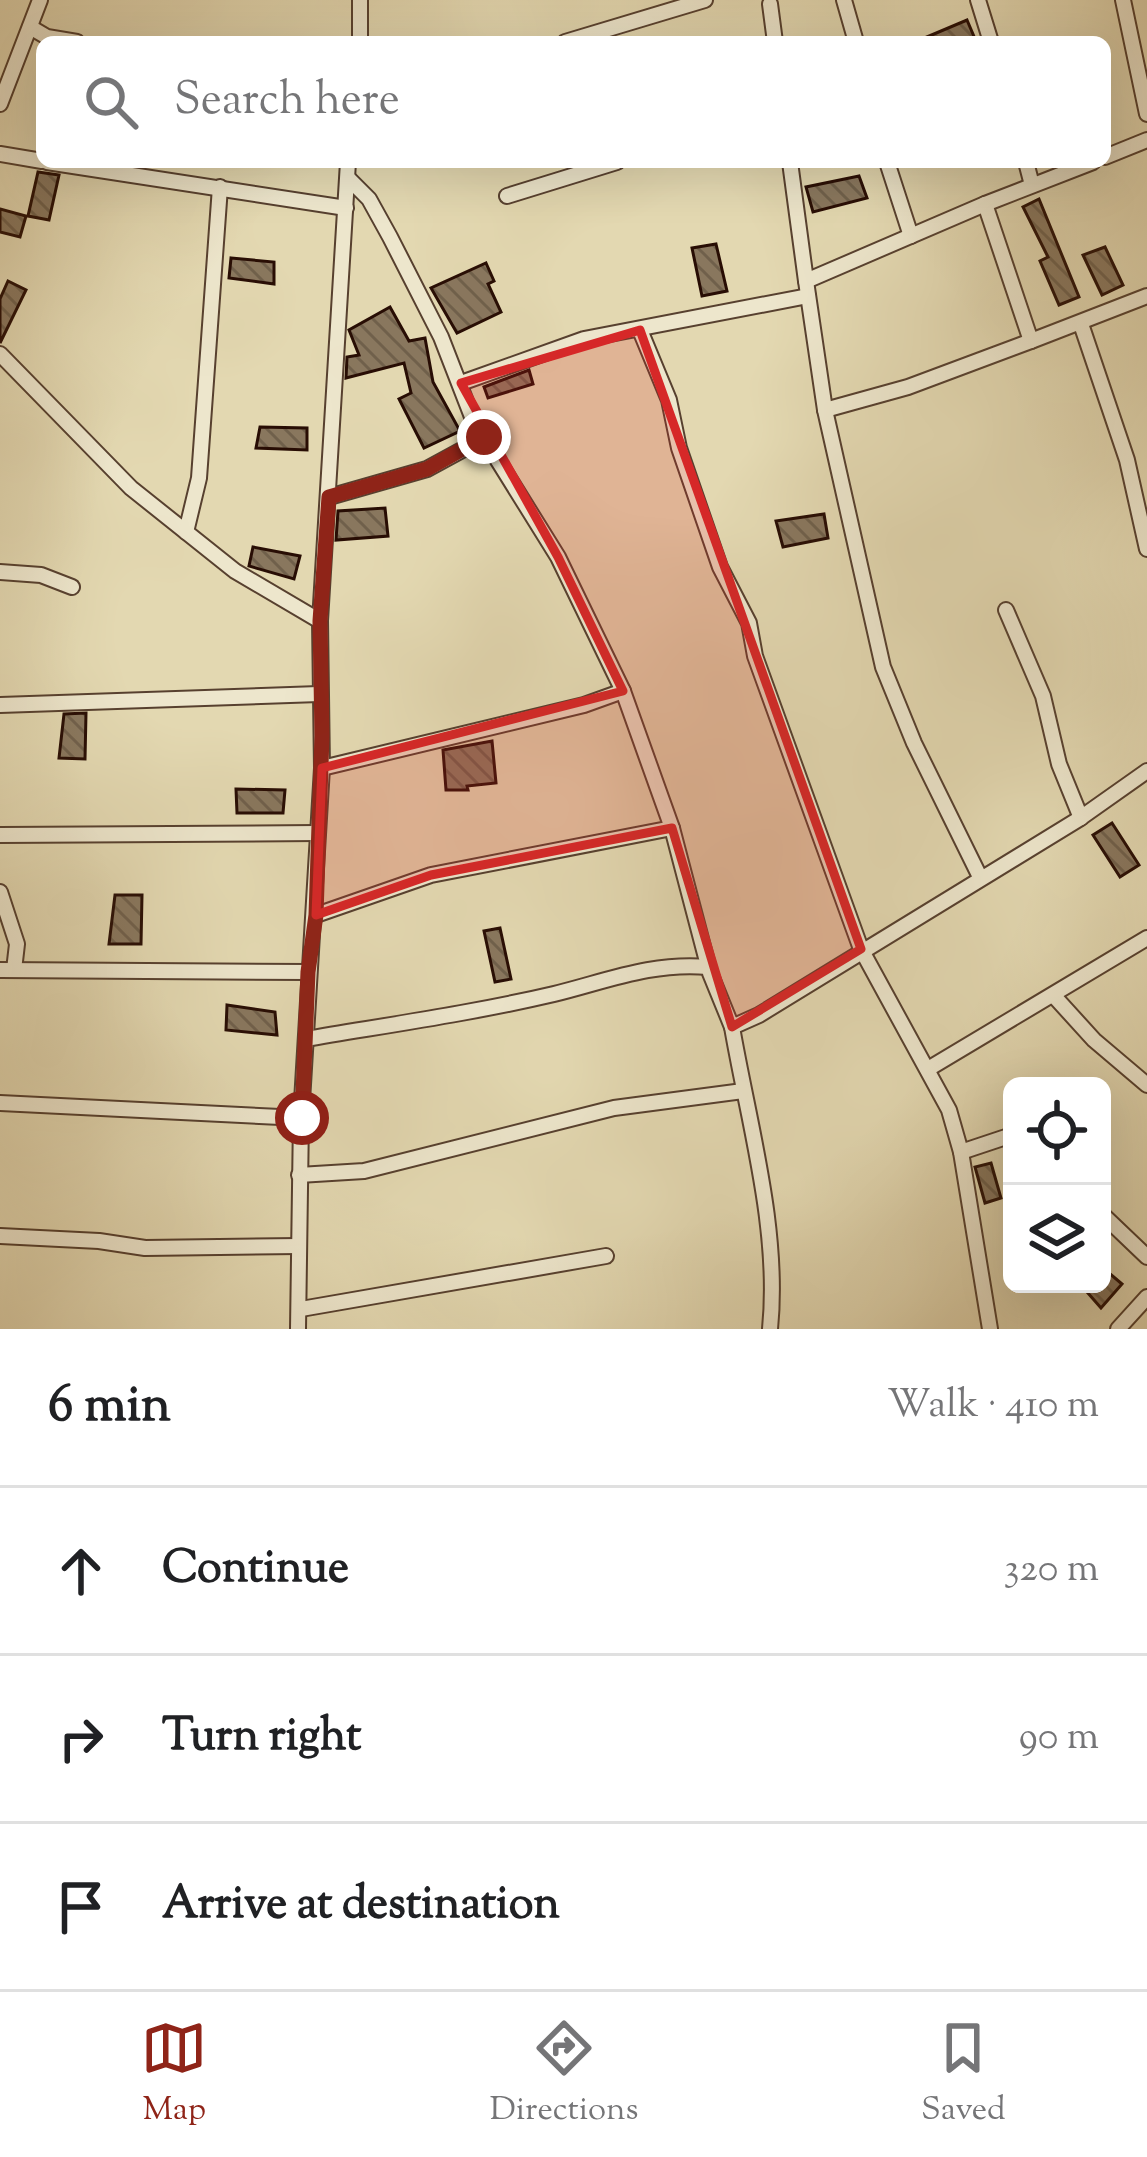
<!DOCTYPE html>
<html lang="en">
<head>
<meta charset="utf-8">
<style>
	body { margin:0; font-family:"Sorts Mill Goudy",serif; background:#f6f6f6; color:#202124 }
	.controls { position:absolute; right:36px; bottom:36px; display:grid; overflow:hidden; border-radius:18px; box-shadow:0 12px 48px #0002 }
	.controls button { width:108px; height:108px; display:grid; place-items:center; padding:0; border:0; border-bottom:3px solid #e0e0e0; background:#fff; color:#202124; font:60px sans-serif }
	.stop { position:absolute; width:36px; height:36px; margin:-27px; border:9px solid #8f2418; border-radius:50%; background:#fff }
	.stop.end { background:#8f2418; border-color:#fff; box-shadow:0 3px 12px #0008 }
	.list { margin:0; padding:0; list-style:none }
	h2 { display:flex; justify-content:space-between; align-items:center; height:156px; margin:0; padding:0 48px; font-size:51px }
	h2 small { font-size:39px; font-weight:400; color:#757577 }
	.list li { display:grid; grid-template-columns:78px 1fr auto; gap:36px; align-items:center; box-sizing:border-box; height:168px; padding:0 48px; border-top:3px solid #e0e0e0 }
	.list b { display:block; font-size:45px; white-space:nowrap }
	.list em { font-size:39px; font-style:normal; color:#757577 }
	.icon { flex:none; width:66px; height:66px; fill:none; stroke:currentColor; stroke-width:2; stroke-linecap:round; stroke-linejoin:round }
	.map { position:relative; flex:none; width:1147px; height:1329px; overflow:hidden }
	.search { position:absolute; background:#fff; box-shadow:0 12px 48px #0002; left:36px; right:36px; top:36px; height:132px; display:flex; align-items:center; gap:30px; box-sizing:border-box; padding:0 42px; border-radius:18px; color:#757577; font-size:45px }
	.sheet { height:660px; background:#fff }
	nav { display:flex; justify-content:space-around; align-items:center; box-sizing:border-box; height:168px; border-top:3px solid #e0e0e0; background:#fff; font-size:33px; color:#757577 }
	nav a { display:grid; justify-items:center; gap:6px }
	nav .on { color:#8f2418 }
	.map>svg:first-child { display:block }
	.building { fill:url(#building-back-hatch); stroke:#280d04; stroke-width:3 }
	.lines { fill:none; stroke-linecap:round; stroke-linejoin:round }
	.minor-casing { stroke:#57402f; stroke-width:18 }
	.minor { stroke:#ede6cc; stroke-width:14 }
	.route { stroke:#8f2418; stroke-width:15 }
	.marked { fill:#d62828; fill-opacity:0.2; stroke:#d62828; stroke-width:9; stroke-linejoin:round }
</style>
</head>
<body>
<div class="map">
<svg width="1147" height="1329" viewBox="0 0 1147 1329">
	<defs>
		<pattern id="building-back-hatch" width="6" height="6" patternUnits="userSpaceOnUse" patternTransform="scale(3)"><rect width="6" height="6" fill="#89775e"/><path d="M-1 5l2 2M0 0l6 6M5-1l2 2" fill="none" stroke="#70604b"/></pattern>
	</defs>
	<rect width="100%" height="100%" fill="#e3d8b1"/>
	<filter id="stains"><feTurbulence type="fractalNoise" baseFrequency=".00167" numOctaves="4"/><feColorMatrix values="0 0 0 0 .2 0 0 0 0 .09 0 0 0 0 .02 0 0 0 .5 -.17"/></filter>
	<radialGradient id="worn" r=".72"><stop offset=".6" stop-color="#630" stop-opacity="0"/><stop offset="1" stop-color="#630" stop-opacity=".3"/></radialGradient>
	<g class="building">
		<path d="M 967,20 L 975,39 L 970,42 L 915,42 Z"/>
		<path d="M 38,172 L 59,175 L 49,220 L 28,216 Z"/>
		<path d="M 859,176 L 867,198 L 813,212 L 806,187 Z"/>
		<path d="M 1039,199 L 1079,297 L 1059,305 L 1040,261 L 1048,257 L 1023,207 Z"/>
		<path d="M 0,209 L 26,216 L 20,237 L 0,232 Z"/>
		<path d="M 716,244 L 727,291 L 702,296 L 692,248 Z"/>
		<path d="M 1105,247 L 1123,285 L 1102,295 L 1083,255 Z"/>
		<path d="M 231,258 L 274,262 L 274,284 L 229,278 Z"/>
		<path d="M 486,263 L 494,281 L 488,284 L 501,312 L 457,333 L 431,288 Z"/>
		<path d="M 8,281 L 26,290 L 0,343 L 0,299 Z"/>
		<path d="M 390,307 L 409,341 L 425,338 L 433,382 L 460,431 L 424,448 L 399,399 L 411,393 L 404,363 L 346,378 L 347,357 L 359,355 L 349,330 Z"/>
		<path d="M 529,370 L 533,384 L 488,398 L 484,387 Z"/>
		<path d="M 260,427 L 307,428 L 307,450 L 256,448 Z"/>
		<path d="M 385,508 L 388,536 L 336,540 L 338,511 Z"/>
		<path d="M 824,514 L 828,538 L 783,547 L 776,521 Z"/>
		<path d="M 253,547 L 300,556 L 294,579 L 249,566 Z"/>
		<path d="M 86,713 L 85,759 L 59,758 L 64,714 Z"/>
		<path d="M 492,741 L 496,783 L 467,786 L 468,790 L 446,790 L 443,750 Z"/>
		<path d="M 236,789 L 285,790 L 283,813 L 237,813 Z"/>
		<path d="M 1112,823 L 1139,865 L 1120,877 L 1093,835 Z"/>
		<path d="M 115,895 L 142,895 L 141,944 L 109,944 Z"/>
		<path d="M 500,928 L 511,979 L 495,982 L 484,931 Z"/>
		<path d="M 227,1005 L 275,1012 L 277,1035 L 226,1030 Z"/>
		<path d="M 991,1163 L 1001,1198 L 985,1203 L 975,1167 Z"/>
		<path d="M 1102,1267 L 1122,1284 L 1101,1308 L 1087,1292 L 1094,1284 L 1102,1284 Z"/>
	</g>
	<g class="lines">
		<defs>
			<g id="minor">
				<path d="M 844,0 L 856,42"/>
				<path d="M 978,0 L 991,42"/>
				<path d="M 1123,0 L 1147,114"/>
				<path d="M 770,4 L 775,42"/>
				<path d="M 30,27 L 47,37 L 77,42"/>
				<path d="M 360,42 L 360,0"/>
				<path d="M 565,42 L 705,0"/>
				<path d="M 0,104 L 40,0"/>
				<path d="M 0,154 L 42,161"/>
				<path d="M 1105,157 L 1147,140"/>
				<path d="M 47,162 L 346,208"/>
				<path d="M 790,162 L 806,281 L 985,204 L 1093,162"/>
				<path d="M 887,162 L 911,236"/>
				<path d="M 1026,162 L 1032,185"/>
				<path d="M 348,178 L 369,199 L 390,237 L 441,337 L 474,422 L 558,557 L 623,691 L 672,828 L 710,973 L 732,1027 L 759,1015 L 1079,819 L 1147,771"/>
				<path d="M 507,196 L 617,162"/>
				<path d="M 985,204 L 1031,341 L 1147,296"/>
				<path d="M 806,281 L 825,410 L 883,667 L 914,743 L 980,877"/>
				<path d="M 1081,324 L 1127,460 L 1147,549"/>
				<path d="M 640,330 L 669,400 L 679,448 L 720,567 L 749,623 L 755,656 L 861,949 L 949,1110 L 961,1152 L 990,1329"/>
				<path d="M 0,354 L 131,488 L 235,571 L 320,621"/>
				<path d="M 461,383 L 584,339 L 808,296"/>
				<path d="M 825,410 L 908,387 L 1031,341"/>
				<path d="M 329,497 L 427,469 L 484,438"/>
				<path d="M 186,532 L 199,478 L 220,187"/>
				<path d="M 0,572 L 41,575 L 72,587"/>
				<path d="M 1006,610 L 1043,696 L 1059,764 L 1081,818"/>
				<path d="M 0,705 L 319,694"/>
				<path d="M 322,768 L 584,705 L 623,691"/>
				<path d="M 0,835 L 317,833"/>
				<path d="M 0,892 L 17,944 L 14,970"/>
				<path d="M 316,915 L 431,875 L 672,828"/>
				<path d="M 0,970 L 308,972"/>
				<path d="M 1054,996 L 1094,1040 L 1147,1085"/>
				<path d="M 732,1027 C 749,1125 780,1230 770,1329"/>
				<path d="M 306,1039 C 388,1025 473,1013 554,994 C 607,981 652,962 708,967"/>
				<path d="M 928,1069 L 1147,938"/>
				<path d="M 0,1103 L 301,1118"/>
				<path d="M 961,1152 L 1012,1135"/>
				<path d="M 299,1175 L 364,1171 L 614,1108 L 743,1091"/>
				<path d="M 1102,1214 L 1147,1257"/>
				<path d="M 0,1236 L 99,1241 L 145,1248 L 299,1246"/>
				<path d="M 301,1309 L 606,1256"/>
				<path d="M 298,1329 L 301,1118 L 322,768 L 320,621 L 348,162"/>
				<path d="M 1118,1329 L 1147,1297"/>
			</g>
		</defs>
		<use href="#minor" class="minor-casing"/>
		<use href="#minor" class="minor"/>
	</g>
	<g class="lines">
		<path class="route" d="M 302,1118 L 308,972 L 316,915 L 322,736 L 320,621 L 329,497 L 427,469 L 484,437"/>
	</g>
	<path class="marked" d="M 640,330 L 861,949 L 732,1027 L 672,828 L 431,875 L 316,915 L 322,768 L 623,691 L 558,557 L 461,383 Z"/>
	<rect width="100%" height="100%" filter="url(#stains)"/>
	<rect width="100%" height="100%" fill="url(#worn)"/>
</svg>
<div class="controls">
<button><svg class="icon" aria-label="locate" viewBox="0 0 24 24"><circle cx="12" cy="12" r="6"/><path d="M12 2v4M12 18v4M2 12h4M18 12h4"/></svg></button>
<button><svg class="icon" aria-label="layers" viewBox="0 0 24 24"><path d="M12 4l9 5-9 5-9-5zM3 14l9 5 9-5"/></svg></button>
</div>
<div class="stop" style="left:302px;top:1118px"></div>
<div class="stop end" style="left:484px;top:437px"></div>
<div class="search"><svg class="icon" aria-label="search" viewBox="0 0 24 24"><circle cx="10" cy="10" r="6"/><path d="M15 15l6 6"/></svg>Search here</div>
</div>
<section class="sheet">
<h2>6 min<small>Walk · 410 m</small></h2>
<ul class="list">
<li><svg class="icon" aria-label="ahead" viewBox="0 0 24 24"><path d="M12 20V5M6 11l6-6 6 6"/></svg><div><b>Continue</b></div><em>320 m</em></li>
<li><svg class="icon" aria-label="right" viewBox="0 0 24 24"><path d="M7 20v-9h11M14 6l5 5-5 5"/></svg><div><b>Turn right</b></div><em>90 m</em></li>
<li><svg class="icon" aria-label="arrive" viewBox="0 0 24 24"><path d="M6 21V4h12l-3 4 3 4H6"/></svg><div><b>Arrive at destination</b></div></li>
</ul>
</section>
<nav>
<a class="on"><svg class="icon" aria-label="map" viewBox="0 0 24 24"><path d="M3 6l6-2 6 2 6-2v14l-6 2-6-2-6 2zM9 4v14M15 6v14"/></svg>Map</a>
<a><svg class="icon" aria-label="directions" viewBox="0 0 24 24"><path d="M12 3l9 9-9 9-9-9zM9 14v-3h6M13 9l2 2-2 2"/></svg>Directions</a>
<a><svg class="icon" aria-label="saved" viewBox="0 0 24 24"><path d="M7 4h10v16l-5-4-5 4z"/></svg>Saved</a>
</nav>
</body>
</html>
